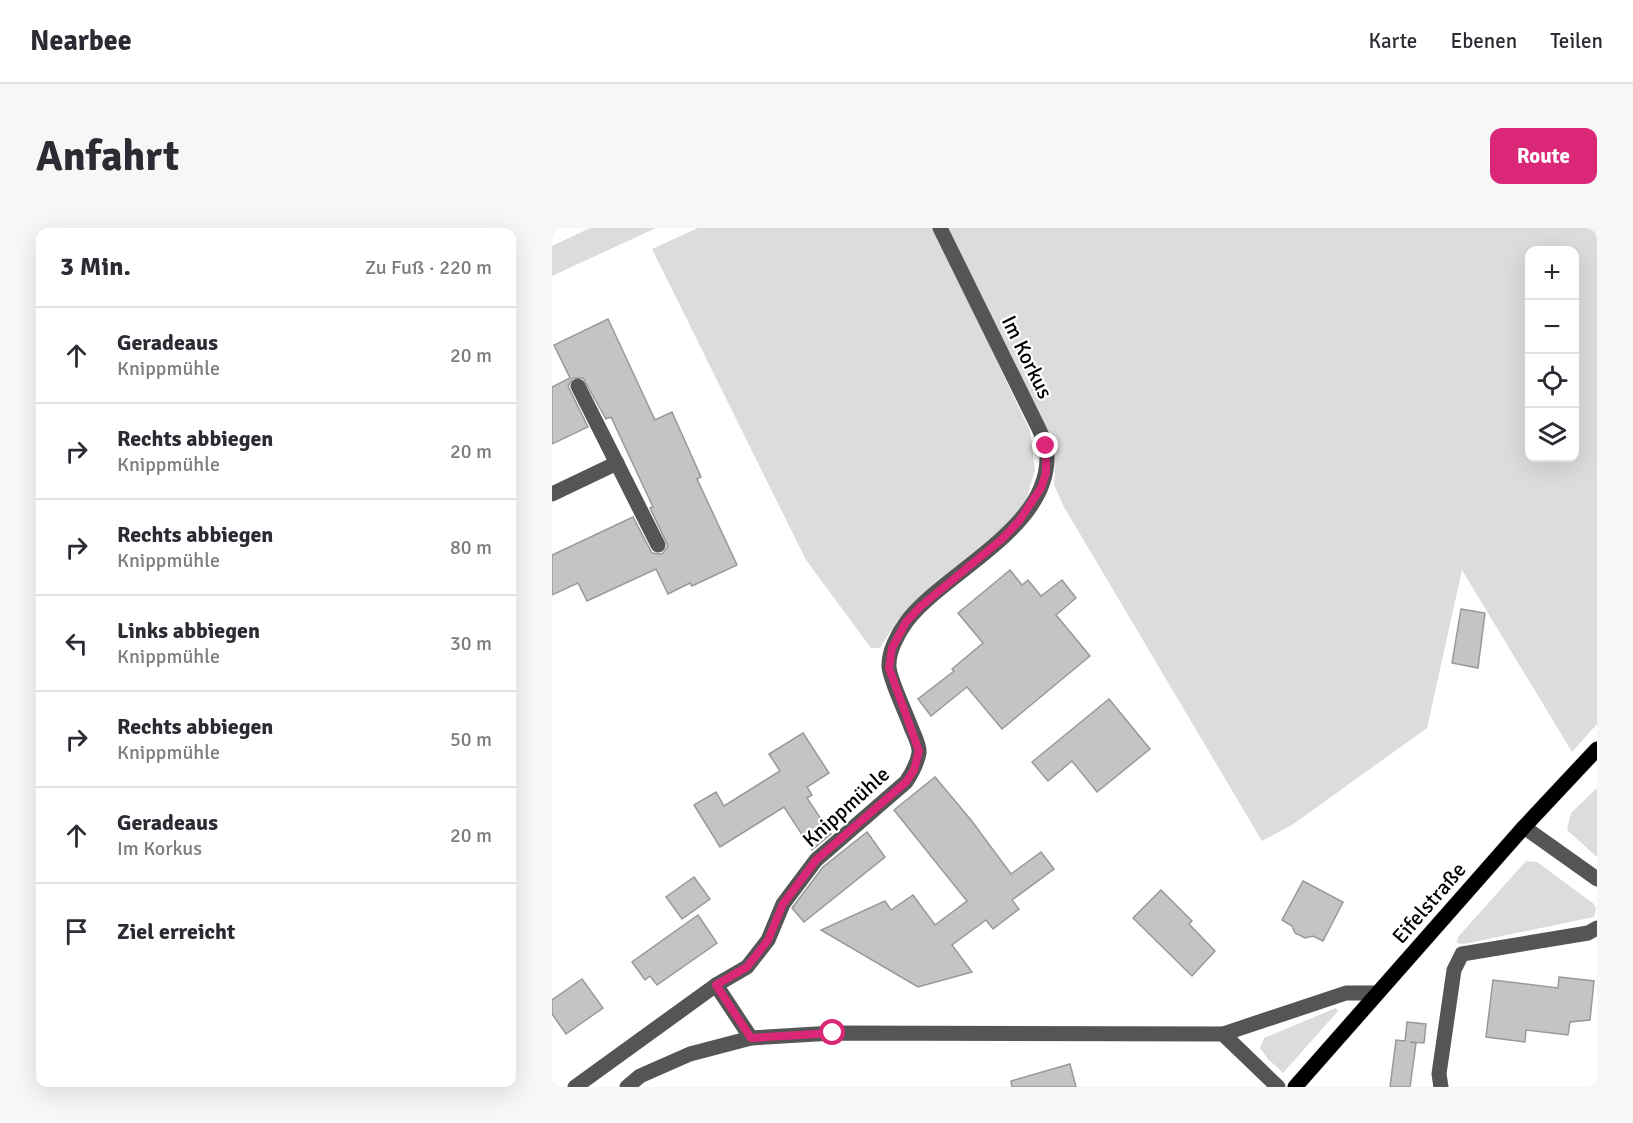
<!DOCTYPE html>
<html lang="de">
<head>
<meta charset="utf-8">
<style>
	body { margin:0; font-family:Signika,sans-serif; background:#f7f7f7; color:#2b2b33 }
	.controls { position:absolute; right:18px; top:18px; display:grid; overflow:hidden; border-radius:12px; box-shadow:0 6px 24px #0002 }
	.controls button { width:54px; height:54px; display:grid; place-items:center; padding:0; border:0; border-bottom:2px solid #e1e1e2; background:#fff; color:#2b2b33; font:30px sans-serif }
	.stop { position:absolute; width:18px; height:18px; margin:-14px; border:4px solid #db2777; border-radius:50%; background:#fff }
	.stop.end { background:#db2777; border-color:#fff; box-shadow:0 2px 6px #0008 }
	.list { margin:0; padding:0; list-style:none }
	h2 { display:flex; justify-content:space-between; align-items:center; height:78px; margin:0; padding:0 24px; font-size:26px }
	h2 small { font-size:20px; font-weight:400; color:#7c7c81 }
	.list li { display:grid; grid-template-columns:39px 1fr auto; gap:18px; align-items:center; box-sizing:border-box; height:96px; padding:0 24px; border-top:2px solid #e1e1e2 }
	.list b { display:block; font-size:22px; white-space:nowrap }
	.list p { margin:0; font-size:20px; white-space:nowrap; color:#7c7c81 }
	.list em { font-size:20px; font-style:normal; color:#7c7c81 }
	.icon { flex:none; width:33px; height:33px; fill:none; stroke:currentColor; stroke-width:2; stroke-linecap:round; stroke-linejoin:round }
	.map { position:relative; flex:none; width:1045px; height:859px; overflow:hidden; border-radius:12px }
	header { display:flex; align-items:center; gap:36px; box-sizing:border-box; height:84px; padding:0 30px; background:#fff; border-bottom:2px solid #e1e1e2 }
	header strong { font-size:28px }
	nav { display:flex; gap:33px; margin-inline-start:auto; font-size:21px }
	.intro { display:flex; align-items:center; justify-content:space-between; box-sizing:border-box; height:144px; padding:0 36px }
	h1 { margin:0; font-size:42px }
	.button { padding:15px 27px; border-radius:12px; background:#db2777; color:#fff; font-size:21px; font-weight:700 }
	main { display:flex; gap:36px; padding:0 36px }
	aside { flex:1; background:#fff; border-radius:12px; box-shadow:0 6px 24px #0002 }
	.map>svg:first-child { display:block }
	.green { fill:#dcdcdc; fill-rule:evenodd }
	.building { fill:#c4c4c4; stroke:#999; stroke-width:1.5 }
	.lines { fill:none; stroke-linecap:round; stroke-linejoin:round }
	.major-casing { stroke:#dbdbdb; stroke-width:16 }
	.minor { stroke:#555; stroke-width:15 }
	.major { stroke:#000; stroke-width:15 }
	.route { stroke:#db2777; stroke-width:8 }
	.labels { text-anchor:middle; stroke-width:4.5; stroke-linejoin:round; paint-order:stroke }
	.street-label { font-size:21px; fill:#000; stroke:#fff }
</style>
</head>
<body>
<header>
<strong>Nearbee</strong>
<nav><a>Karte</a><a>Ebenen</a><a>Teilen</a></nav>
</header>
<div class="intro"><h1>Anfahrt</h1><a class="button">Route</a></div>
<main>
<aside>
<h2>3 Min.<small>Zu Fuß · 220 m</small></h2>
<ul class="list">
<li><svg class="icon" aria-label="ahead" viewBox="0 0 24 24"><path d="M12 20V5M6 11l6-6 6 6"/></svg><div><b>Geradeaus</b><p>Knippmühle</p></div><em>20 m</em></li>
<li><svg class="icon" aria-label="right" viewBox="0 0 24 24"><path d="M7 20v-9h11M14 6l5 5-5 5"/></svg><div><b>Rechts abbiegen</b><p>Knippmühle</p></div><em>20 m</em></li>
<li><svg class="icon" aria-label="right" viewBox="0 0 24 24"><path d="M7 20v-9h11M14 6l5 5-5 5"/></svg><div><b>Rechts abbiegen</b><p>Knippmühle</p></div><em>80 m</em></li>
<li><svg class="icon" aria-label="left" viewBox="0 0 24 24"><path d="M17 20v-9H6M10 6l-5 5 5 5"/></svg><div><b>Links abbiegen</b><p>Knippmühle</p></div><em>30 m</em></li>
<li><svg class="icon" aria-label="right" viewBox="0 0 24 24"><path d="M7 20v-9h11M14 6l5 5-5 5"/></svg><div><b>Rechts abbiegen</b><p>Knippmühle</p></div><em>50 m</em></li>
<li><svg class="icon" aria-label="ahead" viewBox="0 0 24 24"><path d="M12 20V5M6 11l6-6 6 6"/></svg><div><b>Geradeaus</b><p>Im Korkus</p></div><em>20 m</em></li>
<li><svg class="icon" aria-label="arrive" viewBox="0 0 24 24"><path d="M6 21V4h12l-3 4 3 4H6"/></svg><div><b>Ziel erreicht</b></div></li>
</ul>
</aside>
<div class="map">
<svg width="1045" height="859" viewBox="0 0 1045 859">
	<rect width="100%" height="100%" fill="#fff"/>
	<g class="green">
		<path d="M 38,0 L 104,0 L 0,48 L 0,18 Z"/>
		<path d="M 146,0 L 382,0 L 478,203 L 483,242 L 473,276 L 445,308 L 347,390 L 328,420 L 319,420 L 254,332 L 100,21 Z"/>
		<path d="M 395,0 L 1045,0 L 1045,496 L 1020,524 L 910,342 L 875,500 L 740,597 L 710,613 L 512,279 L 502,257 L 503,243 L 501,219 ZM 978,22 L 1023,22 L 1023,230 L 978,230 Z"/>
		<path d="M 1045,560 L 1045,629 L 1015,602 L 1019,585 Z"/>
		<path d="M 974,633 L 985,634 L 1042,676 L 1044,681 L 1042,689 L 912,716 L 905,715 L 906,709 Z"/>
		<path d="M 784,780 L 786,783 L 731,845 L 716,831 L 708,820 L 712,810 Z"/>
	</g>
	<g class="building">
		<path d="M 56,91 L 103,192 L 120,184 L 149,249 L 145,251 L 185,337 L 140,358 L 138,355 L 116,366 L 104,341 L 35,373 L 26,355 L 0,367 L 0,327 L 81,289 L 100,325 L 110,326 L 116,318 L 98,280 L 101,279 L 59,189 L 54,191 L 31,150 L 21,150 L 16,158 L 36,199 L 0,216 L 0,159 L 18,150 L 2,117 Z"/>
		<path d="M 458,342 L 470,357 L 476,352 L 489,368 L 510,352 L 524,370 L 504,387 L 538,428 L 450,501 L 415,459 L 379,488 L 366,471 L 402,443 L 400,441 L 431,415 L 406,385 Z"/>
		<path d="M 909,381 L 933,385 L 926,440 L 900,435 Z"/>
		<path d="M 557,471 L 598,521 L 545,564 L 520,533 L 496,553 L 480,534 Z"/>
		<path d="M 251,505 L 277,545 L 255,559 L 260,567 L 255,570 L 279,606 L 260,622 L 232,579 L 168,619 L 142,577 L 164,564 L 172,578 L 228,543 L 217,526 Z"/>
		<path d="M 383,549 L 419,592 L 459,646 L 489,624 L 502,641 L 460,672 L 467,681 L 441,701 L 434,692 L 400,717 L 420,744 L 366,759 L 269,702 L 333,673 L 339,682 L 361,667 L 383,697 L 415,673 L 342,582 Z"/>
		<path d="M 315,604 L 333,629 L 252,694 L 240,680 L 271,639 Z"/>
		<path d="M 142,649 L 158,671 L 130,691 L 114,669 Z"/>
		<path d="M 751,653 L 791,674 L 771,713 L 761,708 L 753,710 L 743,705 L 740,698 L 730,692 Z"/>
		<path d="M 609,662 L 640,693 L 637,696 L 663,723 L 640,748 L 581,690 Z"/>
		<path d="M 146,687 L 165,715 L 105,757 L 98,748 L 93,752 L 80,734 Z"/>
		<path d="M 1007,749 L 1042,753 L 1038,792 L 1018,794 L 1016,807 L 974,802 L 973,814 L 934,809 L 941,752 L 1006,760 Z"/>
		<path d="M 30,751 L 51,780 L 14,806 L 0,786 L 0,772 Z"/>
		<path d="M 855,794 L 874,796 L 872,815 L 858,814 L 864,815 L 858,859 L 838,859 L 844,812 L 853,813 Z"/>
		<path d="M 518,836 L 524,859 L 460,859 L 459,853 Z"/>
	</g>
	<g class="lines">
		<defs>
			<path id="major" d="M 743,859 L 972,599 L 1045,521"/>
		</defs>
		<use href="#major" class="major-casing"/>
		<g class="minor">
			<path d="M 26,158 L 106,317"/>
			<path d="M 0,266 L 65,235"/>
			<path d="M 972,599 L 1045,651"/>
			<path d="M 164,757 L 199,810"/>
			<path d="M 671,806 L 726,859"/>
			<path d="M 23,859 L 164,757 L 195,739 L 216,712 L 231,676 L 264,632 L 354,554 C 360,545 365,536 367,525 C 368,517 362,507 359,499 C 354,485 338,452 337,439 C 336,424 346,405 355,393 C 394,342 507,296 494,218 C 493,213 489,206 487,201 L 388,0"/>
			<path d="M 75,859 L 88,848 L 138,826 L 199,810 L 281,805 L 671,806 L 794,765 L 825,765"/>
			<path d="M 889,859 L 887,846 L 902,742 L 910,726 L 1036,705 L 1045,700"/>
		</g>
		<use href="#major" class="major"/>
	</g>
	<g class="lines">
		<path class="route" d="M 281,805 L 199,810 L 164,757 L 195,739 L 216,712 L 231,676 L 264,632 L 354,554 L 362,542 L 367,523 L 337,440 L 340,420 L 354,394 L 369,378 L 450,311 L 467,293 L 489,260 L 494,245 L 494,218"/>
	</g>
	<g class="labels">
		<g class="street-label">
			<text transform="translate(475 129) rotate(64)" y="7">Im Korkus</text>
			<text transform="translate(294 579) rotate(-42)" y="7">Knippmühle</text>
			<text transform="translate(877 675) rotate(-49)" y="7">Eifelstraße</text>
		</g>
	</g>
</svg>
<div class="controls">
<button>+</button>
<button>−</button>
<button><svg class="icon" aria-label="locate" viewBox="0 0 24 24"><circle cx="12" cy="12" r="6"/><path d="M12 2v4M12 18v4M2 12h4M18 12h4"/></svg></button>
<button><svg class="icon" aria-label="layers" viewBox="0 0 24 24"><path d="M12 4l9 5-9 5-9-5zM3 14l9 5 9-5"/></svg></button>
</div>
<div class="stop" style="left:281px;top:805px"></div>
<div class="stop end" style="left:494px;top:218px"></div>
</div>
</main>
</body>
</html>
